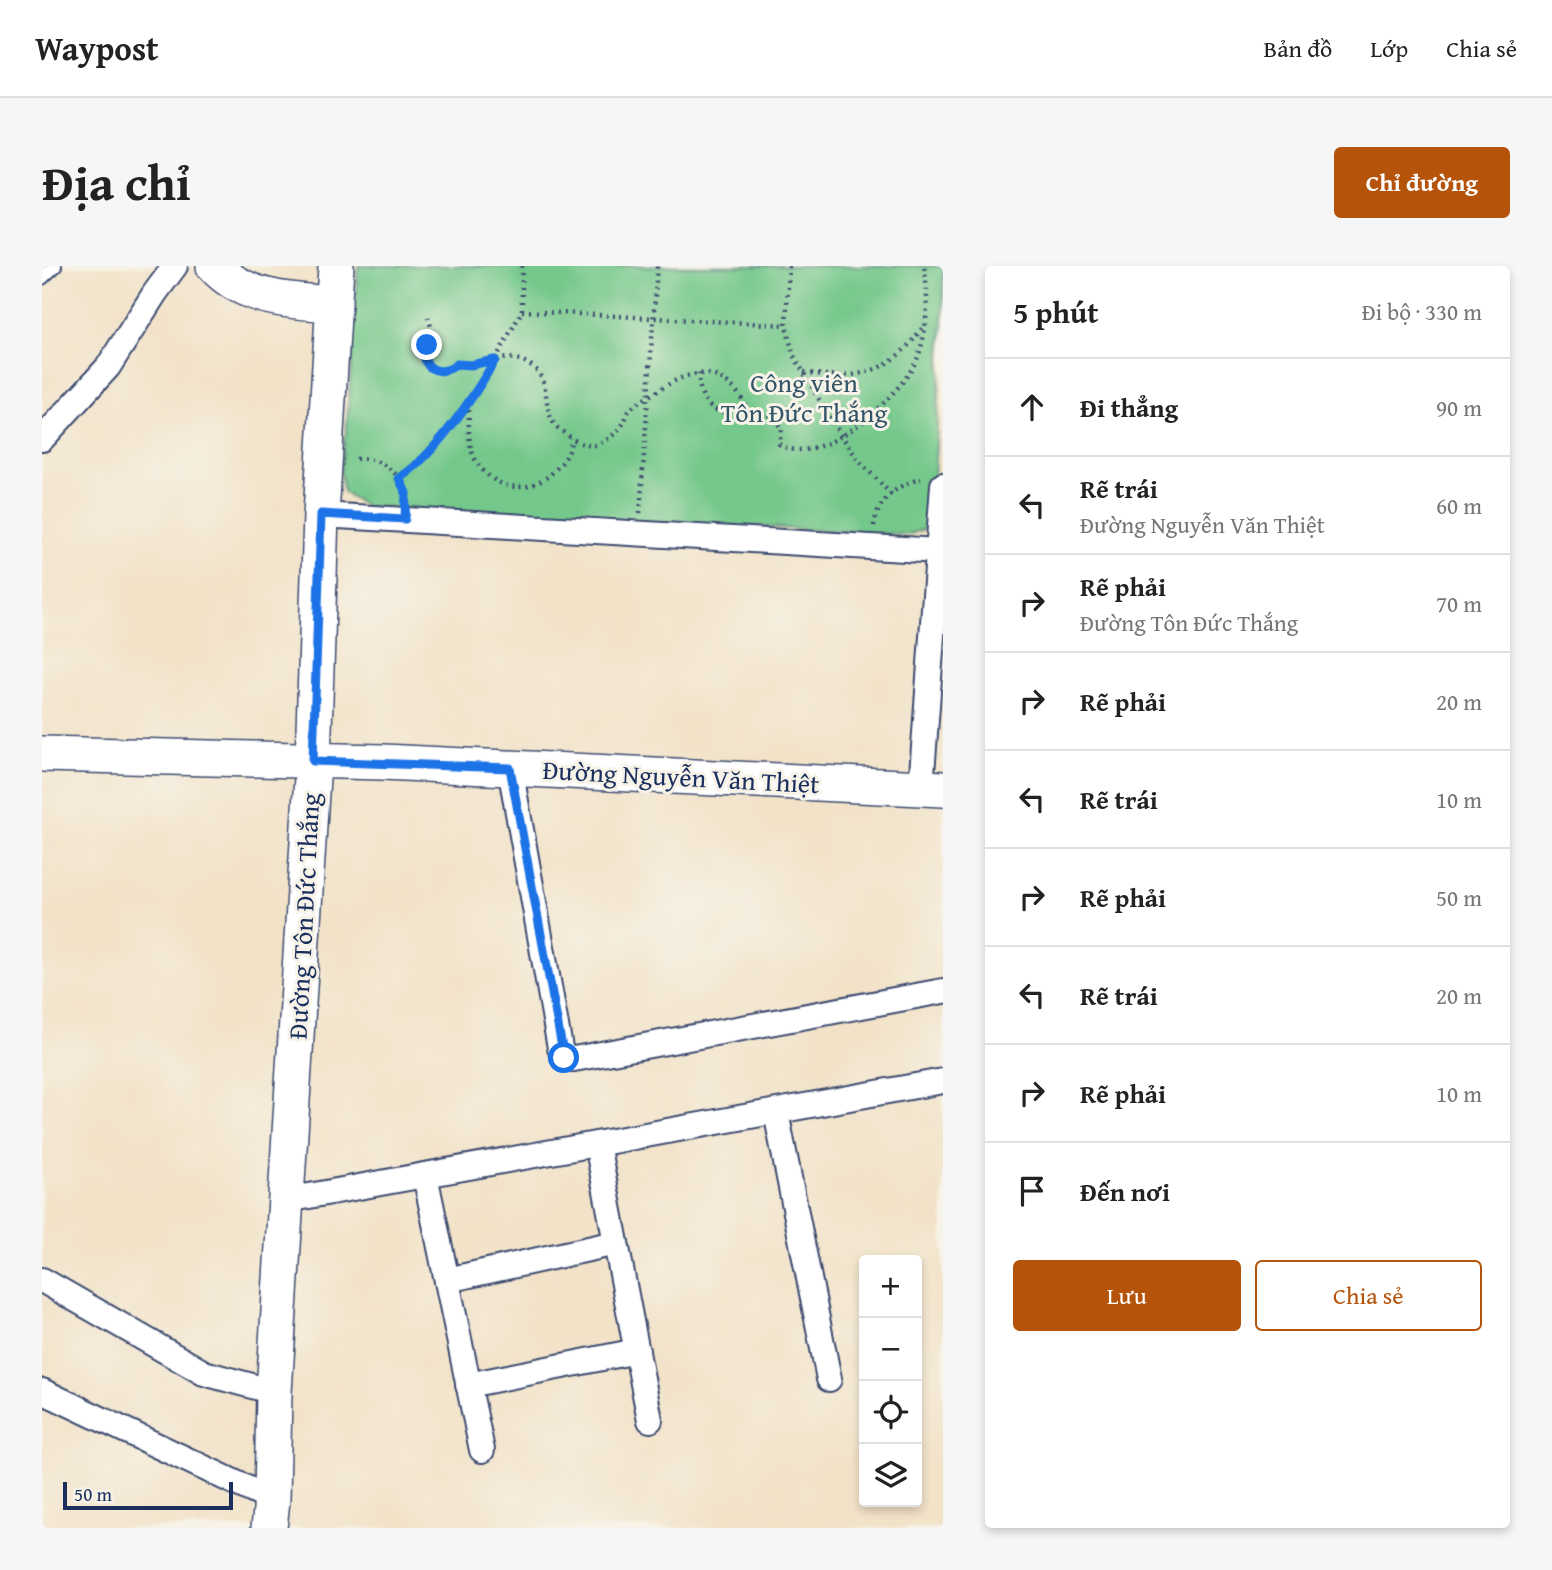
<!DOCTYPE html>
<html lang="vi">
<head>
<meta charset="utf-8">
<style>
	body { margin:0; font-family:"Gentium Book Plus",serif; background:#f6f6f6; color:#222 }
	.controls { position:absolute; right:21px; bottom:21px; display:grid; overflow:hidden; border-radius:7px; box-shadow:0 4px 10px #0003 }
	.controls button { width:63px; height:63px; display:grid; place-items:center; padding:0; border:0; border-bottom:2px solid #e0e0e0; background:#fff; color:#222; font:35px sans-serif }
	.scale { position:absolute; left:21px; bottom:18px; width:170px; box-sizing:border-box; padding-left:7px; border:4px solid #1b2f5e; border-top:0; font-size:19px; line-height:24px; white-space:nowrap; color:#1b2f5e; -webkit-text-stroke:5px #f7f3e8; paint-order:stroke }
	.stop { position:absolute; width:21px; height:21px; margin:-16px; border:5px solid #1a73e8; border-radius:50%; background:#fff }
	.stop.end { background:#1a73e8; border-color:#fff; box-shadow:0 2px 7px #0008 }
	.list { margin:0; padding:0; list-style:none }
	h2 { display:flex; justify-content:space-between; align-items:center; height:91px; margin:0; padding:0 28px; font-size:30px }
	h2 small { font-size:23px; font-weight:400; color:#767676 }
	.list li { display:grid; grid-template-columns:46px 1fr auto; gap:21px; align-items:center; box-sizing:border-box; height:98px; padding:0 28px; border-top:2px solid #e0e0e0 }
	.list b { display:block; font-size:26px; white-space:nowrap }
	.list p { margin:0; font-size:23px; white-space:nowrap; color:#767676 }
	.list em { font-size:23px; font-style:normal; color:#767676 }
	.actions { display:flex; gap:14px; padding:21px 28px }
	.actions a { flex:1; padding:16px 0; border:2px solid #b45309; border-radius:7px; text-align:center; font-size:24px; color:#b45309 }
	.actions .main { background:#b45309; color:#fff }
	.icon { flex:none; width:38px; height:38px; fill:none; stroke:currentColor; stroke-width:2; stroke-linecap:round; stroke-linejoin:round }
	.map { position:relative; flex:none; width:901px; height:1262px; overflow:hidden; border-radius:7px }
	header { display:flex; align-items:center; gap:42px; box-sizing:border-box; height:98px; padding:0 35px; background:#fff; border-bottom:2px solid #e0e0e0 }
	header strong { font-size:33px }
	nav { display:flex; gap:38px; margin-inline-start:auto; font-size:24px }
	.intro { display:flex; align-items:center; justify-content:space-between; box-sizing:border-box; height:168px; padding:0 42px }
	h1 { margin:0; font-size:49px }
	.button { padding:18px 32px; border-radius:7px; background:#b45309; color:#fff; font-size:24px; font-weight:700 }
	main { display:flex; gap:42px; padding:0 42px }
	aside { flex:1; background:#fff; border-radius:7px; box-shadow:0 4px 10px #0003 }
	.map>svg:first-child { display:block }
	.green { fill:#75c88b; stroke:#487c74; stroke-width:2 }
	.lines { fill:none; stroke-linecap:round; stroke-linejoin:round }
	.lane-casing { stroke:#3b4a6e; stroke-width:16 }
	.street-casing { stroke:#3b4a6e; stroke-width:28 }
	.secondary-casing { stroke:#3b4a6e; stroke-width:38 }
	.path { stroke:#3b4a6e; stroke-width:4.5; stroke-dasharray:2 5; stroke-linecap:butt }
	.lane { stroke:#fff; stroke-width:12 }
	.street { stroke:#fff; stroke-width:24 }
	.secondary { stroke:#fff; stroke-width:35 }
	.route { stroke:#1a73e8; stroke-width:9 }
	.labels { text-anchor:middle; stroke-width:6; stroke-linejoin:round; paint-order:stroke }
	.park-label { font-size:26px; fill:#325569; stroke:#f7f3e8 }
	.street-label { font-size:26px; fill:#1b2f5e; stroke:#f7f3e8 }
</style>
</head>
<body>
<header>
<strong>Waypost</strong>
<nav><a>Bản đồ</a><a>Lớp</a><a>Chia sẻ</a></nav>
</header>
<div class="intro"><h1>Địa chỉ</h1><a class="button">Chỉ đường</a></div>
<main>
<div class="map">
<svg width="901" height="1262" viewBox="0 0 901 1262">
	<rect width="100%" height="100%" fill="#f7f3e8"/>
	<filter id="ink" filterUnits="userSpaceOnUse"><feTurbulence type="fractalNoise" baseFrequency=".0143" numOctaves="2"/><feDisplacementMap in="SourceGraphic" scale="14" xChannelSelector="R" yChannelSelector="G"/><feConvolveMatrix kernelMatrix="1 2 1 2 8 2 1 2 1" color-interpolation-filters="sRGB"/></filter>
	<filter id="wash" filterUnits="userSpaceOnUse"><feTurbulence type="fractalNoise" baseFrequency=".00686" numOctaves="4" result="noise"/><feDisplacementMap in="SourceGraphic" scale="28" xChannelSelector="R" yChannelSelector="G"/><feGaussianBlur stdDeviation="1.57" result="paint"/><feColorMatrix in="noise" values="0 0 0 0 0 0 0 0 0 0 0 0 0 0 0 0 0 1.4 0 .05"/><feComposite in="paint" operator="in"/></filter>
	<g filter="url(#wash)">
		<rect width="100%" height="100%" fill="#f2e2c8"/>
		<path class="green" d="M 316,0 L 901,0 L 901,55 L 890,249 L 882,263 L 866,269 L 323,240 L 301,226 L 298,204 L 305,157 Z"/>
	</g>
	<g filter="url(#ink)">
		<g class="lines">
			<defs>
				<path id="lane" d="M 0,12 L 13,0"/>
				<g id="street">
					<path d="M 0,173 L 66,101 L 113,27 L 133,0"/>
					<path d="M 279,249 L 897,285"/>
					<path d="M 468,502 L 518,782 L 522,792 L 532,793 L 901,725"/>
					<path d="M 879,522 L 901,219"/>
					<path d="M 734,846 L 787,1113"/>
					<path d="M 555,878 L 608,1154"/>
					<path d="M 383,909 L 440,1184"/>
					<path d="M 245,934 L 901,815"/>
					<path d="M 0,1014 L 162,1107 L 232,1126"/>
					<path d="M 405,1014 L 574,977"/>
					<path d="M 426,1119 L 595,1085"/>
					<path d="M 0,1125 L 230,1234"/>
				</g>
				<g id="secondary">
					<path d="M 172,0 C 203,34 249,35 292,38"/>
					<path d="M 0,488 L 341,496 L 901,523"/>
					<path d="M 227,1262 L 230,1234 L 232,1126 L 271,495 L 279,249 L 294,0"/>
				</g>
			</defs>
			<use href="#lane" class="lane-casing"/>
			<use href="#street" class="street-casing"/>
			<use href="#secondary" class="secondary-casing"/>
			<g class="path">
				<path d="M 747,0 L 744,59 L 751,88 L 787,151 L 816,194 L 849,228"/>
				<path d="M 480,45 L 744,59"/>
				<path d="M 386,51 L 392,70 L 381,87 C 384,106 400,111 415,98 C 436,100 463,86 483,96 C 511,109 499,134 511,156 C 515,163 524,168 531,173 C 536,176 544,180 551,179 C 562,178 574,168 581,158 C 584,154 584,148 588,144 C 595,136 610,129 619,123 C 647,104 675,99 698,130 C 703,137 706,146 711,154 L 720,148 C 731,150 735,155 740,164 L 737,178 C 778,206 862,127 876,91 C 886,63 887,29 882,0"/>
				<path d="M 762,106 C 817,116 851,106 883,58"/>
				<path d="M 657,107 C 655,136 675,157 703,140"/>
				<path d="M 427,137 C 427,154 425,176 432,191 C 449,225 488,231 513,204 C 523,194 529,186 529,172"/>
				<path d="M 314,193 C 338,190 364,209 364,234"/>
				<path d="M 357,212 L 384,188 L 419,147 L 442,114 L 480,45 L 480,0"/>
				<path d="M 598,247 L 615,0"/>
				<path d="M 832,260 C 835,235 855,218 879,213"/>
			</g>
			<use href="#lane" class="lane"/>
			<use href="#street" class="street"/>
			<use href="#secondary" class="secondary"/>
		</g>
	</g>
	<g class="lines" filter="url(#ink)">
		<path class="route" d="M 385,79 C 375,101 398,113 415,98 L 428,99 L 453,94 C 433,129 391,192 357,212 L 364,227 L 363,253 L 279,248 L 271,495 L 468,502 L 522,792"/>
	</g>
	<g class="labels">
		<g class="park-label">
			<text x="762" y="126">Công viên<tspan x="762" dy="30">Tôn Đức Thắng</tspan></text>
		</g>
		<g class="street-label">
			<text transform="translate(639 511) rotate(3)" y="9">Đường Nguyễn Văn Thiệt</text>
			<text transform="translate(262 650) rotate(-87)" y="9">Đường Tôn Đức Thắng</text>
		</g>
	</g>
</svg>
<div class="controls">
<button>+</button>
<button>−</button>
<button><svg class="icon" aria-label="locate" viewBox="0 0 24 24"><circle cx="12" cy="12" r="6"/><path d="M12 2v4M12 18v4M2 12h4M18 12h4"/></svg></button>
<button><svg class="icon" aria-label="layers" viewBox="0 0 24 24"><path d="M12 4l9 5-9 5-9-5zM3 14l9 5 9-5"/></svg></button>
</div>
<div class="scale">50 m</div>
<div class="stop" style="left:522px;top:792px"></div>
<div class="stop end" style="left:385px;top:79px"></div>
</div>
<aside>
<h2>5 phút<small>Đi bộ · 330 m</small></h2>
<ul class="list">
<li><svg class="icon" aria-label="ahead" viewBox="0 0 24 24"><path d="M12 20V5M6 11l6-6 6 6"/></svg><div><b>Đi thẳng</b></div><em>90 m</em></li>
<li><svg class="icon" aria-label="left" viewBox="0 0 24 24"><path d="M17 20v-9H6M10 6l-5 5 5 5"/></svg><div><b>Rẽ trái</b><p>Đường Nguyễn Văn Thiệt</p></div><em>60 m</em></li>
<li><svg class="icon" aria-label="right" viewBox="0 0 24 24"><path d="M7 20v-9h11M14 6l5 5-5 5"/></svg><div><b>Rẽ phải</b><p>Đường Tôn Đức Thắng</p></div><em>70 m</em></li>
<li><svg class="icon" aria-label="right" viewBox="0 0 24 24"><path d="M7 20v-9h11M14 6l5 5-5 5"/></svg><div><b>Rẽ phải</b></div><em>20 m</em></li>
<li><svg class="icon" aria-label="left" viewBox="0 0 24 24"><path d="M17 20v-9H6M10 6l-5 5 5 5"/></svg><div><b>Rẽ trái</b></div><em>10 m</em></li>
<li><svg class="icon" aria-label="right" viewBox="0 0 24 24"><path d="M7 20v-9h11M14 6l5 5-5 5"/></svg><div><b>Rẽ phải</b></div><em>50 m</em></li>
<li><svg class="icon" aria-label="left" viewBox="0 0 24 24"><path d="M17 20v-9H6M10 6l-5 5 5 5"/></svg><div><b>Rẽ trái</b></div><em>20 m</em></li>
<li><svg class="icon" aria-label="right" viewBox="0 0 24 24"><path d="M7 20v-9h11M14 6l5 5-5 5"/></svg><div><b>Rẽ phải</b></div><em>10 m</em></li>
<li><svg class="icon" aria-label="arrive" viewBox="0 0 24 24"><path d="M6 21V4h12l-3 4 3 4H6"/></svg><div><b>Đến nơi</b></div></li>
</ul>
<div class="actions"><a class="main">Lưu</a><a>Chia sẻ</a></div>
</aside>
</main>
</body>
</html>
